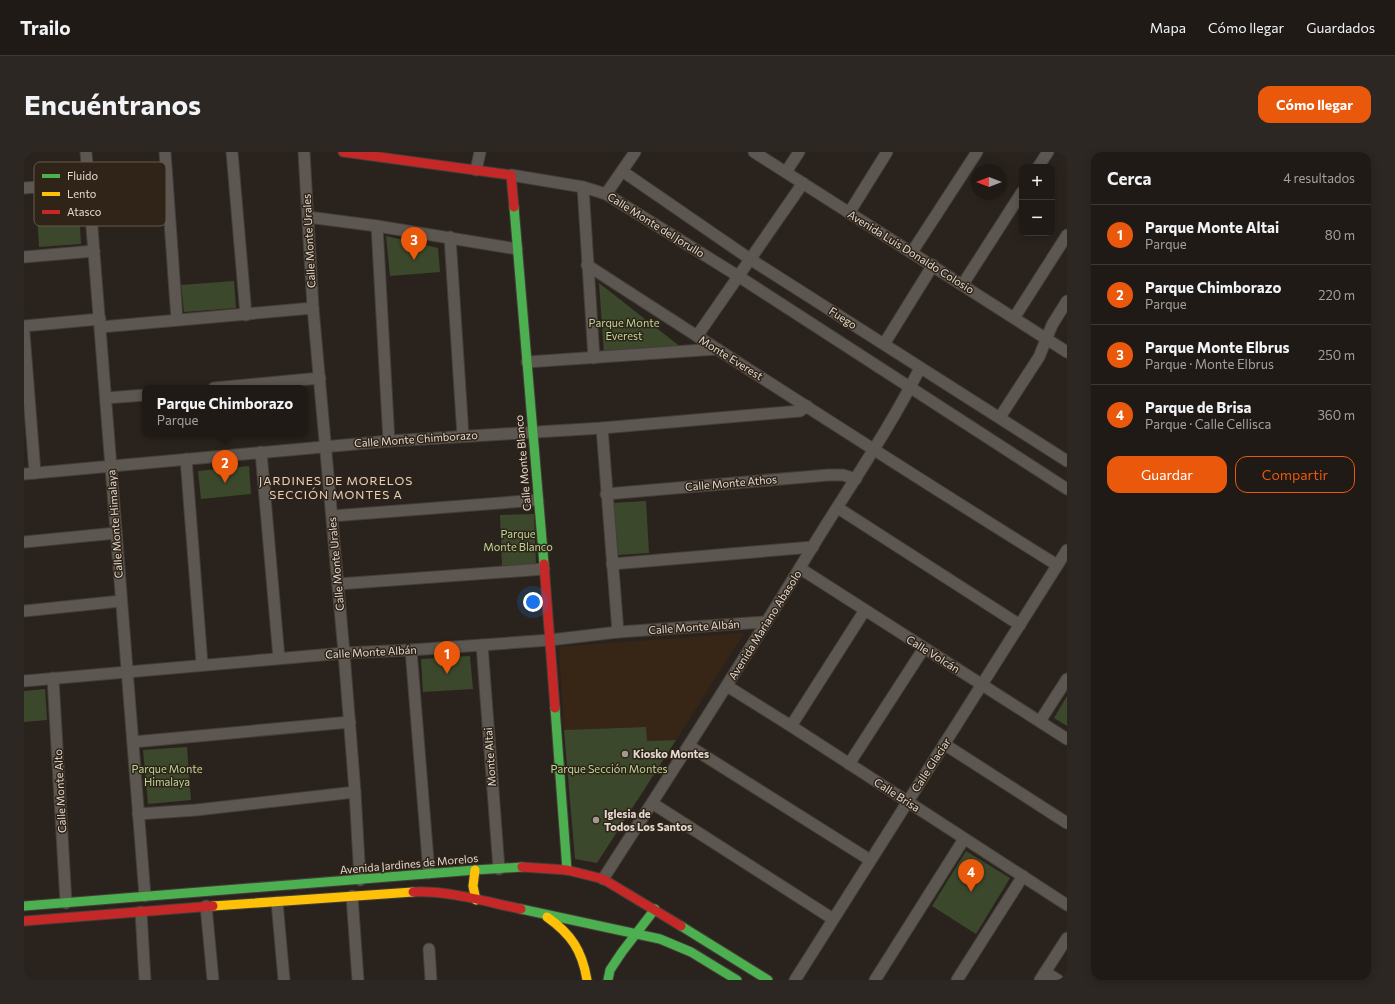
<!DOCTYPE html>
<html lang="es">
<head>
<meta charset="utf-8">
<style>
	body { margin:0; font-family:Commissioner,sans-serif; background:#2d2723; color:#f1f3f6 }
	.controls { position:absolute; right:12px; top:12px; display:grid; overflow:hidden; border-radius:8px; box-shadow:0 2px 10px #0003 }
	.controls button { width:36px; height:36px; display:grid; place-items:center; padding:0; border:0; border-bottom:1px solid #3d3835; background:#201a16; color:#f1f3f6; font:20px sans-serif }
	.compass { position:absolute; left:947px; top:12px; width:36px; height:36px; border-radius:50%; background:#201a16; box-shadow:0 2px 10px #0003; rotate:270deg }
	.you { position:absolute; left:509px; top:450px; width:14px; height:14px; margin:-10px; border:3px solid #fff; border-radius:50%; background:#1a73e8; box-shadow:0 0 0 6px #1a73e833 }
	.badge { display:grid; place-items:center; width:26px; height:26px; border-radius:50%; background:#ea580c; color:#fff; font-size:13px; font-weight:700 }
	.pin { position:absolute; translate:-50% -33px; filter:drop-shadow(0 1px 2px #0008) }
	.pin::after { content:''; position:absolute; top:21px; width:14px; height:12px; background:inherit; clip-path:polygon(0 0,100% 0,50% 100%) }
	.popup { position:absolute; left:118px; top:233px; width:166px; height:52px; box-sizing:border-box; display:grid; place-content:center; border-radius:8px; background:#201a16; filter:drop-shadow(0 1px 3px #0005); font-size:13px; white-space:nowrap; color:#a2a1a1 }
	.popup b { font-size:15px; color:#f1f3f6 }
	.popup::after { content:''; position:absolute; left:50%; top:100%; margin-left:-8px; border:8px solid transparent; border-top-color:#201a16 }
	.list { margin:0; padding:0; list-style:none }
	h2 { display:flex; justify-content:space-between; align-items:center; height:52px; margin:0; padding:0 16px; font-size:17px }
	h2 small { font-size:13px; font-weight:400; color:#a2a1a1 }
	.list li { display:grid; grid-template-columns:26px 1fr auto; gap:12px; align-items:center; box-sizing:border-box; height:60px; padding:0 16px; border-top:1px solid #3d3835 }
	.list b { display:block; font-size:15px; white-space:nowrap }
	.list p { margin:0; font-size:13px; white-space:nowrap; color:#a2a1a1 }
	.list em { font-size:13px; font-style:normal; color:#a2a1a1 }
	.actions { display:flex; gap:8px; padding:12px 16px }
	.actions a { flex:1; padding:9px 0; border:1px solid #ea580c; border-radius:12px; text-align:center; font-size:14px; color:#ea580c }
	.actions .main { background:#ea580c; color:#fff }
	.map { position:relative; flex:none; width:1043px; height:828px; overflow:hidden; border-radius:12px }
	header { display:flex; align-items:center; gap:24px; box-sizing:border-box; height:56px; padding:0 20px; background:#201a16; border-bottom:1px solid #3d3835 }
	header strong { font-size:19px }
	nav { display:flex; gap:22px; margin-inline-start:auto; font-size:14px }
	.intro { display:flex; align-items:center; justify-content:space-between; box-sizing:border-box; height:96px; padding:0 24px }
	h1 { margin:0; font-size:28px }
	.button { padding:10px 18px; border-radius:12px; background:#ea580c; color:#fff; font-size:14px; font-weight:700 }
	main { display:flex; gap:24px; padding:0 24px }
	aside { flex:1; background:#201a16; border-radius:12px; box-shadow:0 2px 10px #0003 }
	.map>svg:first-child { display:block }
	.built { fill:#372616 }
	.green { fill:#3c482c }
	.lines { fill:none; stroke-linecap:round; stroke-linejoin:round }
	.street-casing { stroke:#443e39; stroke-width:13 }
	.fast-casing { stroke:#443e39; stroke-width:11 }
	.slow-casing { stroke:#443e39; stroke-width:11 }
	.jam-casing { stroke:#443e39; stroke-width:11 }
	.street { stroke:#5d5752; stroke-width:11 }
	.fast { stroke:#4caf50; stroke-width:9 }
	.slow { stroke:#ffc107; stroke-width:9 }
	.jam { stroke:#c62828; stroke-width:9 }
	.poi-dot { fill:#a29a92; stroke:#302317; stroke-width:1.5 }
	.labels { text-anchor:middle; stroke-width:3; stroke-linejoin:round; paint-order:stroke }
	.street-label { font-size:11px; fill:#e2dad1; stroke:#302317 }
	.park-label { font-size:11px; fill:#b9d899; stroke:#302317 }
	.poi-label { font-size:11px; font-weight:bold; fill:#e2dad1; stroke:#302317; text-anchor:start }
	.neighbourhood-label { font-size:12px; letter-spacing:1px; fill:#e3d1c1; stroke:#302317 }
	.key { fill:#302317; stroke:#655a4f; stroke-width:1 }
	.key-label { font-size:11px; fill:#e2dad1 }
</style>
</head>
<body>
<header>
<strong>Trailo</strong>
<nav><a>Mapa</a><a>Cómo llegar</a><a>Guardados</a></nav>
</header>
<div class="intro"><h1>Encuéntranos</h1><a class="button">Cómo llegar</a></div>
<main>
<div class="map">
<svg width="1043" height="828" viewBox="0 0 1043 828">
	<rect width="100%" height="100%" fill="#2a231d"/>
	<path class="built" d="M 720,481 L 652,588 L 623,589 L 622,575 L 540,578 L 535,495 Z"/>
	<g class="green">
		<path d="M 54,42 L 57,92 L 15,95 L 12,45 Z"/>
		<path d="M 362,84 L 414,96 L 416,120 L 366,124 Z"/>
		<path d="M 210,129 L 212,156 L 160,160 L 157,133 Z"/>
		<path d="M 575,131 L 658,196 L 580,201 Z"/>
		<path d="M 225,314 L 227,342 L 177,347 L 174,319 Z"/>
		<path d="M 622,349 L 625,401 L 593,403 L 589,351 Z"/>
		<path d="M 510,362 L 512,413 L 478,414 L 476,363 Z"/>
		<path d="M 446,504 L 449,537 L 399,540 L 397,507 Z"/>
		<path d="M 21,537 L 23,568 L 0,570 L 0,539 Z"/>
		<path d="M 1043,544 L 1043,574 L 1030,566 Z"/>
		<path d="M 622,575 L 623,589 L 652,588 L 573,711 L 551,707 L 540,578 Z"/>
		<path d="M 163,595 L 167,648 L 124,652 L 119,598 Z"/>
		<path d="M 942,699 L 986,726 L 952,782 L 908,754 Z"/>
	</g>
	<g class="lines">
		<defs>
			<g id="street">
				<path d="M 62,0 L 121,744"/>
				<path d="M 141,0 L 153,168"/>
				<path d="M 208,0 L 222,163"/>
				<path d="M 280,0 L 289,156 L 320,501 L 331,640 L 336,728"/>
				<path d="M 730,0 L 1043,200"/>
				<path d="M 1014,15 L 1024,0"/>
				<path d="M 452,18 L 456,0"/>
				<path d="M 598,19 L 726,107 L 1043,309"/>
				<path d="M 762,20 L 775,0"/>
				<path d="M 487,23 L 559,35 L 582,42 L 714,124 L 1043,337"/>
				<path d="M 559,35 L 570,206"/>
				<path d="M 0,36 L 65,31"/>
				<path d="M 582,42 L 611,0"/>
				<path d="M 825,61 L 863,0"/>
				<path d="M 284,65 L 353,74 L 493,97"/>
				<path d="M 353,74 L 365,289"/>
				<path d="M 426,85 L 439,284"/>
				<path d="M 888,100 L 953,0"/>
				<path d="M 0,105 L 70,99"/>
				<path d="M 563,113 C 719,214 875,315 1033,413"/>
				<path d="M 939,132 L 998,40"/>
				<path d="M 990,166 L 1043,83"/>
				<path d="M 0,174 L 76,167"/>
				<path d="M 77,175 L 289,156"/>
				<path d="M 0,181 L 11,321"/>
				<path d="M 673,184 L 779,31"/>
				<path d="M 860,192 L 909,113"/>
				<path d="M 503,210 L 693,197"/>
				<path d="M 190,236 L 296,226"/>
				<path d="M 82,246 L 121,243"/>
				<path d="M 976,265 L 1015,205 L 1028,173 L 1043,149"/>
				<path d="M 578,276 L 594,480"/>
				<path d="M 237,300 L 255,506"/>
				<path d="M 162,307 L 178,512"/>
				<path d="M 0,322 L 365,289 L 578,276 L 776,259 L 783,254"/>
				<path d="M 582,342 L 804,323 L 819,323 L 832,327"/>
				<path d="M 814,356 L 996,473"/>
				<path d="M 308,364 L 514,348"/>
				<path d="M 0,390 L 92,381"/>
				<path d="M 588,412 L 789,395"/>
				<path d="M 777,417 L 1043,587"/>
				<path d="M 314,432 L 520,417"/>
				<path d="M 0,459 L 97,449"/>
				<path d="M 458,493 L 475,717"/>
				<path d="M 387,498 L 405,721"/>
				<path d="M 29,526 L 42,751"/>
				<path d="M 0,529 L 320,501 L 387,498 L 458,493 L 526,488 L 594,480 L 741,470"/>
				<path d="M 703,534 L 767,574 L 1043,753"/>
				<path d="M 1016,569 L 1043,527"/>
				<path d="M 767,574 L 841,458"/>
				<path d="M 109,590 L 326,570"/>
				<path d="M 920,592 L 1043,671"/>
				<path d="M 665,594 L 846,708"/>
				<path d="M 825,612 L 900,496"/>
				<path d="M 628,651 L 809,767"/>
				<path d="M 114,662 L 172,658 L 331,640"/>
				<path d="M 579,727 C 650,617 721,507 789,394 C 825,335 865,278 896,216"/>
				<path d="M 328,744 L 334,828"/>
				<path d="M 253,750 L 260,828"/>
				<path d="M 182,754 L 189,828"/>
				<path d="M 117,760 L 121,828"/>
				<path d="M 405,797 L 407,828"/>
				<path d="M 1021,820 L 1034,828"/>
				<path d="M 771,828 L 1043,398"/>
				<path d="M 851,828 L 940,687"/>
				<path d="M 933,828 L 999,724"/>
				<path d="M 1016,828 L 1043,786"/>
			</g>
			<g id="fast">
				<path d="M 490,55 L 520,412"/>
				<path d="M 531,556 L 543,718"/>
				<path d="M 0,754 L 451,718 L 498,715"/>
				<path d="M 497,757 L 636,787 L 667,800 L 713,828"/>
				<path d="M 657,774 L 744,828"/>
				<path d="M 584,828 L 586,818 L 598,800 L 631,757"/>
			</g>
			<g id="slow">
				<path d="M 451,718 L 449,734 L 452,748"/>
				<path d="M 189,754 L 389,740"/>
				<path d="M 523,765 C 547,782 558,798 563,828"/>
			</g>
			<g id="jam">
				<path d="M 319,0 L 487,23 L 490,55"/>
				<path d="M 520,412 L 531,556"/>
				<path d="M 498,715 L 543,718 L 579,727 L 657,774"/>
				<path d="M 389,740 C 423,738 463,750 497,757"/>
				<path d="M 0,769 L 189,754"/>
			</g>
		</defs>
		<use href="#street" class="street-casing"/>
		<use href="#fast" class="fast-casing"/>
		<use href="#slow" class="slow-casing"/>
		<use href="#jam" class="jam-casing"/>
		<use href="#street" class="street"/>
		<use href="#fast" class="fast"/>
		<use href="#slow" class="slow"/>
		<use href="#jam" class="jam"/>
	</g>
	<g class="poi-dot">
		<circle cx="601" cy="602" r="4"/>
		<circle cx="572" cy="668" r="4"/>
	</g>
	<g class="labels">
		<g class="street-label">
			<text transform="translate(632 73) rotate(32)" y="4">Calle Monte del Jorullo</text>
			<text transform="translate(285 89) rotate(-93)" y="4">Calle Monte Urales</text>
			<text transform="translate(887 100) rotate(32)" y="4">Avenida Luis Donaldo Colosio</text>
			<text transform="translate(819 166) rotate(33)" y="4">Fuego</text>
			<text transform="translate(707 206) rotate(32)" y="4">Monte Everest</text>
			<text transform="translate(392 287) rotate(-4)" y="4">Calle Monte Chimborazo</text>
			<text transform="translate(499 311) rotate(-95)" y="4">Calle Monte Blanco</text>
			<text transform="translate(707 331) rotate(-5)" y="4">Calle Monte Athos</text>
			<text transform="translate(91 372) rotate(-94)" y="4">Calle Monte Himalaya</text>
			<text transform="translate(312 412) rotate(-95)" y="4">Calle Monte Urales</text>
			<text transform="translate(741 473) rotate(-58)" y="4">Avenida Mariano Abasolo</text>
			<text transform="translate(670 475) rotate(-4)" y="4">Calle Monte Albán</text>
			<text transform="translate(347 500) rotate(-3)" y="4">Calle Monte Albán</text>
			<text transform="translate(909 502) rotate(32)" y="4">Calle Volcán</text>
			<text transform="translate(466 605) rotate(-94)" y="4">Monte Altai</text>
			<text transform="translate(907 613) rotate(-57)" y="4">Calle Glaciar</text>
			<text transform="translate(36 639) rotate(-93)" y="4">Calle Monte Alto</text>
			<text transform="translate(873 643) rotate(33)" y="4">Calle Brisa</text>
			<text transform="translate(385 712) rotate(-5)" y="4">Avenida Jardines de Morelos</text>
		</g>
		<g class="park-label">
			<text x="600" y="175">Parque Monte<tspan x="600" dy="13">Everest</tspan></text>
			<text x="494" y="386">Parque<tspan x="494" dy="13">Monte Blanco</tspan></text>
			<text x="143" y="621">Parque Monte<tspan x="143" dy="13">Himalaya</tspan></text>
			<text x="585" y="621">Parque Sección Montes</text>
		</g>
		<g class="poi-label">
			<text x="609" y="606">Kiosko Montes</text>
			<text x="580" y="666">Iglesia de<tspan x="580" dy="13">Todos Los Santos</tspan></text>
		</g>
		<g class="neighbourhood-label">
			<text x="312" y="333">JARDINES DE MORELOS<tspan x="312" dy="14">SECCIÓN MONTES A</tspan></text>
		</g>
	</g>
	<rect x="10" y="10" width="132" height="64" rx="6" class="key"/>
	<rect x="18" y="22" width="18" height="4" fill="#4caf50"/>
	<rect x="18" y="40" width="18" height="4" fill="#ffc107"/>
	<rect x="18" y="58" width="18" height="4" fill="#c62828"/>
	<g class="key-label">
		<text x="43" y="28">Fluido</text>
		<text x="43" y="46">Lento</text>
		<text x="43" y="64">Atasco</text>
	</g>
</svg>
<div class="controls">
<button>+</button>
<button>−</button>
</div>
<svg class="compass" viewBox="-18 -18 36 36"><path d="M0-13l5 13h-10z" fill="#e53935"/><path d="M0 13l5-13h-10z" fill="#a2a1a1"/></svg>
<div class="you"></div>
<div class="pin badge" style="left:423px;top:522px">1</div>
<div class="pin badge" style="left:201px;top:331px">2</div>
<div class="popup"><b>Parque Chimborazo</b>Parque</div>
<div class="pin badge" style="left:390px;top:108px">3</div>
<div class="pin badge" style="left:947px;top:740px">4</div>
</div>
<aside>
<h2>Cerca<small>4 resultados</small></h2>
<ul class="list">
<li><span class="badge">1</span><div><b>Parque Monte Altai</b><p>Parque</p></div><em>80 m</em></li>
<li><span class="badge">2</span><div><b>Parque Chimborazo</b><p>Parque</p></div><em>220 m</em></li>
<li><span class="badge">3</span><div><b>Parque Monte Elbrus</b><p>Parque · Monte Elbrus</p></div><em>250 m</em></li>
<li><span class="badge">4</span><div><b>Parque de Brisa</b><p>Parque · Calle Cellisca</p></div><em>360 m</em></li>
</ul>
<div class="actions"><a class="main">Guardar</a><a>Compartir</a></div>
</aside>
</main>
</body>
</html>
